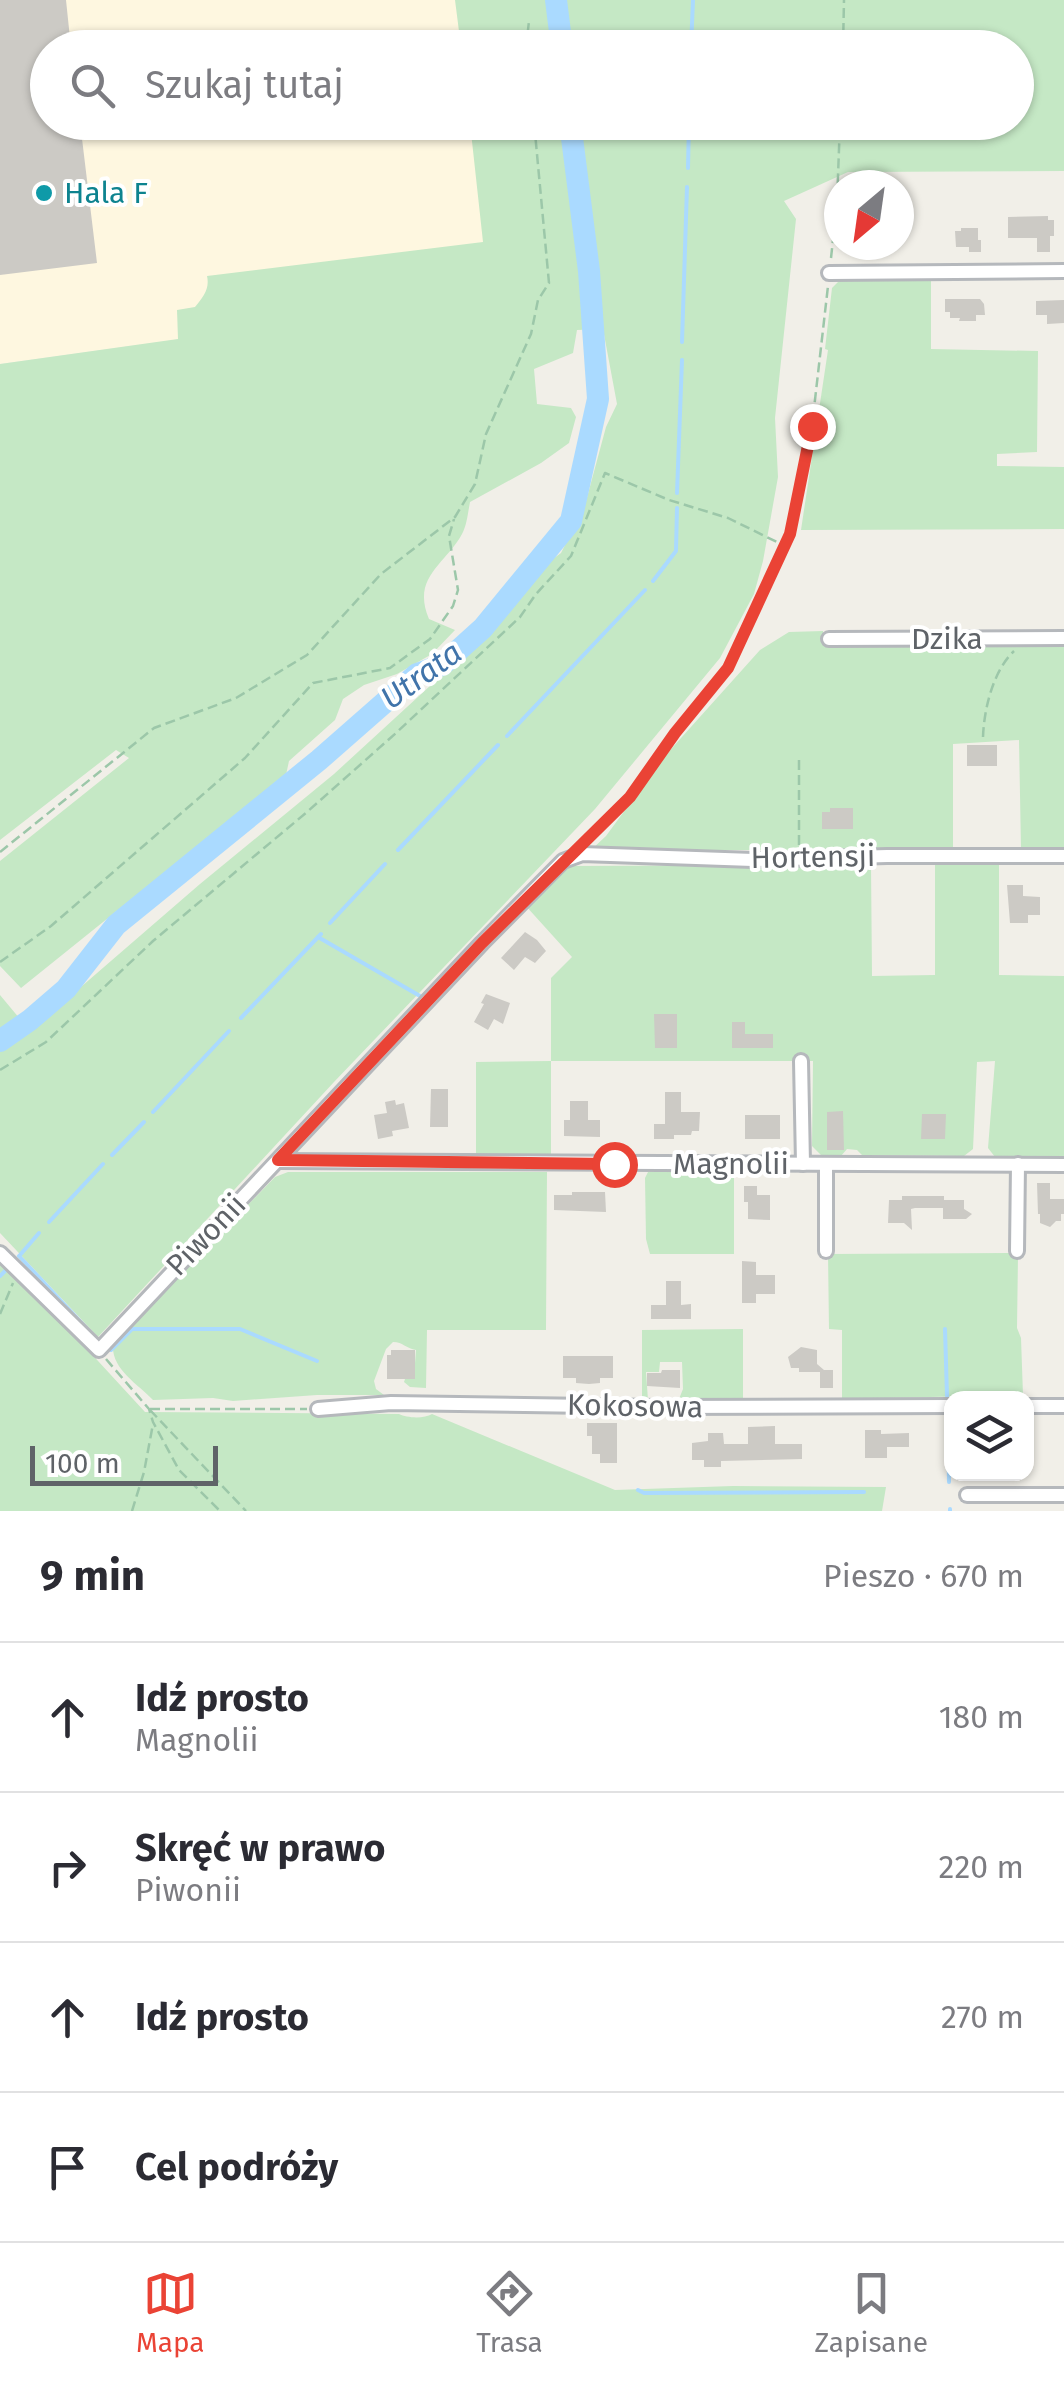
<!DOCTYPE html>
<html lang="pl">
<head>
<meta charset="utf-8">
<style>
	body { margin:0; font-family:"Fira Sans",sans-serif; background:#f2f2f3; color:#2b2b33 }
	.controls { position:absolute; right:30px; bottom:30px; display:grid; overflow:hidden; border-radius:20px; box-shadow:0 2px 8px #0004 }
	.controls button { width:90px; height:90px; display:grid; place-items:center; padding:0; border:0; border-bottom:2px solid #e1e1e2; background:#fff; color:#2b2b33; font:50px sans-serif }
	.compass { position:absolute; left:824px; top:170px; width:90px; height:90px; border-radius:50%; background:#fff; box-shadow:0 2px 8px #0004; rotate:209deg }
	.scale { position:absolute; left:30px; bottom:25px; width:188px; box-sizing:border-box; padding-left:10px; border:5px solid #5f6368; border-top:0; font-size:28px; line-height:35px; white-space:nowrap; color:#5f6368; -webkit-text-stroke:8px #fff; paint-order:stroke }
	.stop { position:absolute; width:30px; height:30px; margin:-22px; border:8px solid #ea4335; border-radius:50%; background:#fff }
	.stop.end { background:#ea4335; border-color:#fff; box-shadow:0 2px 10px #0008 }
	.list { margin:0; padding:0; list-style:none }
	h2 { display:flex; justify-content:space-between; align-items:center; height:130px; margin:0; padding:0 40px; font-size:42px }
	h2 small { font-size:32px; font-weight:400; color:#7c7c81 }
	.list li { display:grid; grid-template-columns:65px 1fr auto; gap:30px; align-items:center; box-sizing:border-box; height:150px; padding:0 40px; border-top:2px solid #e1e1e2 }
	.list b { display:block; font-size:38px; white-space:nowrap }
	.list p { margin:0; font-size:32px; white-space:nowrap; color:#7c7c81 }
	.list em { font-size:32px; font-style:normal; color:#7c7c81 }
	.icon { flex:none; width:55px; height:55px; fill:none; stroke:currentColor; stroke-width:2; stroke-linecap:round; stroke-linejoin:round }
	.map { position:relative; flex:none; width:1064px; height:1511px; overflow:hidden }
	.search { position:absolute; background:#fff; box-shadow:0 2px 8px #0004; left:30px; right:30px; top:30px; height:110px; display:flex; align-items:center; gap:25px; box-sizing:border-box; padding:0 35px; border-radius:55px; color:#7c7c81; font-size:38px }
	.sheet { height:730px; background:#fff }
	nav { display:flex; justify-content:space-around; align-items:center; box-sizing:border-box; height:140px; border-top:2px solid #e1e1e2; background:#fff; font-size:28px; color:#7c7c81 }
	nav a { display:grid; justify-items:center; gap:5px }
	nav .on { color:#ea4335 }
	.map>svg:first-child { display:block }
	.commercial { fill:#fef7e0 }
	.green { fill:#c5e8c5 }
	.lines { fill:none; stroke-linecap:round; stroke-linejoin:round }
	.stream { stroke:#aadaff; stroke-width:4 }
	.river { stroke:#aadaff; stroke-width:22 }
	.building { fill:#cccac5 }
	.minor-casing { stroke:#b5b8bc; stroke-width:18 }
	.path { stroke:#9cc7a9; stroke-width:2.5; stroke-dasharray:10 5; stroke-linecap:butt }
	.minor { stroke:#fff; stroke-width:12 }
	.route { stroke:#ea4335; stroke-width:12 }
	.culture-dot { fill:#0f9aa8; stroke:#fff; stroke-width:4 }
	.labels { text-anchor:middle; stroke-width:8; stroke-linejoin:round; paint-order:stroke }
	.culture-label { font-size:30px; fill:#0d838f; stroke:#fff; text-anchor:start }
	.street-label { font-size:30px; fill:#5f6368; stroke:#fff }
	.water-label { font-size:32px; font-style:italic; fill:#4174aa; stroke:#fff }
</style>
</head>
<body>
<div class="map">
<svg width="1064" height="1511" viewBox="0 0 1064 1511">
	<rect width="100%" height="100%" fill="#f1efe8"/>
	<path class="commercial" d="M 0,0 L 546,0 L 550,47 L 48,48 L 48,122 L 557,123 L 572,285 L 0,364 Z"/>
	<g class="green">
		<path d="M 455,0 L 1064,0 L 1064,171 L 848,172 L 784,201 L 796,219 L 775,418 L 778,477 L 763,561 L 754,594 L 720,658 L 595,809 L 334,1082 L 98,1337 L 0,1233 L 0,995 L 30,1031 L 200,884 L 334,774 L 431,685 L 542,567 L 561,553 L 585,505 L 606,427 L 617,404 L 603,329 L 577,330 L 573,353 L 534,369 L 537,404 L 571,408 L 576,417 L 569,443 L 541,463 L 470,502 C 468,512 467,525 462,534 C 446,564 411,577 429,619 L 455,630 L 432,654 L 397,674 L 364,685 L 343,699 L 335,720 L 289,761 L 286,775 L 21,988 L 0,966 L 0,861 L 129,758 L 116,750 L 0,840 L 0,364 L 178,339 L 177,310 L 195,307 C 203,297 210,289 207,276 L 483,242 L 470,123 L 1016,122 L 1016,48 L 461,47 Z"/>
		<path d="M 840,280 L 931,280 L 931,349 L 1038,351 L 1037,452 L 997,454 L 997,466 L 1064,467 L 1064,529 L 801,530 L 828,350 L 825,349 L 832,288 Z"/>
		<path d="M 823,631 L 823,644 L 1064,645 L 1064,849 L 1021,849 L 1019,740 L 953,744 L 953,850 L 591,850 L 606,836 L 664,757 L 760,650 L 789,632 Z"/>
		<path d="M 871,865 L 872,976 L 935,975 L 935,865 L 999,865 L 999,975 L 1064,976 L 1064,1157 L 995,1157 L 988,1148 L 995,1061 L 977,1062 L 973,1149 L 964,1156 L 862,1155 L 857,1150 L 847,1149 L 841,1156 L 822,1156 L 812,1146 L 813,1061 L 551,1061 L 551,1156 L 476,1156 L 476,1062 L 551,1061 L 551,978 L 572,957 L 525,905 L 554,873 L 571,866 Z"/>
		<path d="M 734,1171 L 734,1254 L 650,1254 L 646,1239 L 645,1178 L 648,1172 Z"/>
		<path d="M 288,1172 L 547,1172 L 546,1330 L 427,1330 L 426,1388 L 410,1387 L 404,1382 L 405,1379 L 414,1376 L 416,1350 C 407,1349 403,1342 393,1342 L 386,1349 L 374,1381 L 376,1389 L 384,1395 L 317,1395 L 233,1401 L 213,1398 L 153,1400 C 137,1383 111,1369 113,1344 L 275,1177 Z"/>
		<path d="M 1008,1253 L 1018,1256 L 1017,1328 L 1021,1338 L 1023,1395 L 842,1399 L 842,1330 L 829,1329 L 828,1254 Z"/>
		<path d="M 0,1263 L 87,1349 L 145,1412 L 399,1414 C 407,1418 424,1419 432,1414 L 615,1490 L 733,1486 L 886,1487 L 882,1511 L 0,1511 Z"/>
		<path d="M 743,1329 L 743,1399 L 679,1399 L 683,1389 L 682,1362 L 660,1362 L 659,1372 L 646,1372 L 648,1400 L 642,1397 L 642,1330 Z"/>
	</g>
	<g class="lines">
		<g class="stream">
			<path d="M 691,48 L 693,0"/>
			<path d="M 688,168 L 689,122"/>
			<path d="M 682,342 L 687,187"/>
			<path d="M 677,493 L 682,360"/>
			<path d="M 653,581 L 676,551 L 677,508"/>
			<path d="M 507,736 L 645,590"/>
			<path d="M 398,850 L 498,745"/>
			<path d="M 330,923 L 385,864"/>
			<path d="M 318,937 L 420,996"/>
			<path d="M 241,1018 L 321,934"/>
			<path d="M 153,1112 L 229,1031"/>
			<path d="M 112,1155 L 144,1122"/>
			<path d="M 49,1222 L 103,1164"/>
			<path d="M 20,1255 L 39,1233"/>
			<path d="M 19,1256 L 92,1334"/>
			<path d="M 0,1276 L 7,1269"/>
			<path d="M 945,1329 L 947,1396"/>
			<path d="M 111,1350 L 132,1329 L 240,1329 L 317,1361"/>
			<path d="M 948,1419 L 949,1482"/>
			<path d="M 638,1490 L 644,1493 L 864,1492"/>
			<path d="M 950,1509 L 950,1511"/>
		</g>
		<g class="river">
			<path d="M 556,0 L 562,48"/>
			<path d="M 0,1041 L 30,1020 L 66,989 L 116,925 L 319,760 L 417,674 L 442,665 L 483,628 L 571,521 L 598,399 L 589,271 L 570,122"/>
		</g>
	</g>
	<g class="building">
		<path d="M 0,0 L 66,0 L 71,48 L 48,48 L 48,122 L 80,122 L 97,263 L 0,275 Z"/>
		<path d="M 1048,216 L 1048,220 L 1054,220 L 1054,236 L 1050,236 L 1050,252 L 1037,252 L 1037,238 L 1008,238 L 1008,217 Z"/>
		<path d="M 961,228 L 978,228 L 978,240 L 981,240 L 981,252 L 969,252 L 969,247 L 956,247 L 955,231 L 961,231 Z"/>
		<path d="M 945,299 L 980,299 L 984,304 L 985,315 L 976,315 L 976,321 L 959,321 L 960,318 L 950,318 L 950,312 L 945,312 Z"/>
		<path d="M 1064,300 L 1064,323 L 1047,324 L 1047,315 L 1036,315 L 1036,301 Z"/>
		<rect x="967" y="745" width="30" height="21"/>
		<path d="M 830,808 L 853,808 L 853,829 L 822,829 L 822,812 L 830,812 Z"/>
		<path d="M 1007,885 L 1023,885 L 1023,896 L 1040,897 L 1040,915 L 1028,915 L 1028,923 L 1010,923 Z"/>
		<path d="M 525,932 L 537,940 L 546,951 L 535,963 L 525,957 L 514,970 L 501,958 Z"/>
		<path d="M 486,994 L 510,1003 L 503,1024 L 494,1019 L 488,1030 L 474,1022 L 484,1004 L 481,1003 Z"/>
		<path d="M 654,1014 L 677,1014 L 677,1048 L 655,1048 Z"/>
		<path d="M 732,1022 L 745,1022 L 745,1034 L 773,1034 L 773,1048 L 732,1048 Z"/>
		<path d="M 431,1089 L 448,1089 L 448,1127 L 430,1127 Z"/>
		<path d="M 665,1092 L 681,1092 L 681,1112 L 700,1112 L 699,1131 L 692,1131 L 691,1135 L 674,1135 L 674,1139 L 654,1139 L 654,1124 L 665,1124 Z"/>
		<path d="M 395,1100 L 396,1105 L 404,1103 L 409,1128 L 392,1131 L 393,1136 L 378,1139 L 374,1115 L 387,1113 L 385,1102 Z"/>
		<path d="M 570,1101 L 588,1101 L 588,1120 L 600,1120 L 600,1137 L 564,1136 L 564,1120 L 570,1120 Z"/>
		<path d="M 843,1111 L 844,1150 L 827,1150 L 827,1112 Z"/>
		<path d="M 922,1114 L 946,1114 L 945,1139 L 921,1139 Z"/>
		<rect x="745" y="1115" width="35" height="24"/>
		<path d="M 1037,1183 L 1050,1183 L 1050,1199 L 1064,1199 L 1064,1214 L 1061,1214 L 1061,1221 L 1056,1221 L 1050,1227 L 1040,1223 L 1040,1214 L 1038,1214 Z"/>
		<path d="M 744,1186 L 757,1186 L 757,1195 L 770,1195 L 770,1220 L 748,1219 L 748,1202 L 744,1202 Z"/>
		<path d="M 572,1192 L 605,1192 L 606,1212 L 554,1210 L 554,1195 L 572,1195 Z"/>
		<path d="M 902,1196 L 944,1196 L 944,1200 L 964,1200 L 964,1209 L 972,1214 L 966,1219 L 943,1219 L 943,1208 L 915,1208 L 911,1209 L 912,1230 L 904,1223 L 888,1223 L 889,1200 L 902,1200 Z"/>
		<path d="M 742,1261 L 756,1262 L 756,1275 L 775,1275 L 775,1294 L 756,1294 L 756,1303 L 742,1303 Z"/>
		<path d="M 666,1281 L 681,1281 L 681,1305 L 691,1304 L 691,1319 L 651,1319 L 651,1305 L 666,1305 Z"/>
		<path d="M 801,1347 L 817,1350 L 817,1364 L 824,1370 L 833,1370 L 833,1388 L 820,1388 L 820,1372 L 799,1372 L 799,1368 L 791,1368 L 788,1357 Z"/>
		<path d="M 391,1350 L 415,1350 L 415,1379 L 387,1379 L 387,1355 L 391,1355 Z"/>
		<path d="M 563,1356 L 613,1356 L 613,1378 L 600,1378 L 600,1383 L 589,1384 L 576,1383 L 576,1378 L 563,1378 Z"/>
		<path d="M 662,1370 L 680,1370 L 680,1388 L 647,1386 L 647,1373 L 661,1373 Z"/>
		<path d="M 587,1423 L 617,1423 L 617,1463 L 600,1463 L 600,1454 L 592,1454 L 592,1436 L 587,1436 Z"/>
		<path d="M 775,1426 L 775,1444 L 802,1444 L 802,1459 L 721,1461 L 721,1467 L 704,1467 L 704,1460 L 692,1460 L 692,1443 L 708,1441 L 708,1433 L 723,1433 L 724,1444 L 748,1444 L 748,1427 Z"/>
		<path d="M 865,1430 L 881,1430 L 881,1434 L 909,1433 L 909,1447 L 887,1447 L 887,1458 L 865,1458 Z"/>
	</g>
	<g class="lines">
		<defs>
			<g id="minor">
				<path d="M 829,273 L 1064,271"/>
				<path d="M 829,639 L 1064,638"/>
				<path d="M 801,1061 L 803,1164"/>
				<path d="M 278,1161 L 1064,1165"/>
				<path d="M 826,1165 L 826,1251"/>
				<path d="M 1017,1251 L 1018,1164"/>
				<path d="M 0,1253 L 99,1350 L 482,943 L 563,861 L 582,854 L 753,860 L 887,856 L 1064,856"/>
				<path d="M 1026,1406 L 1064,1406"/>
				<path d="M 318,1409 L 391,1403 L 657,1407 L 952,1406"/>
				<path d="M 967,1495 L 1064,1495"/>
			</g>
		</defs>
		<use href="#minor" class="minor-casing"/>
		<g class="path">
			<path d="M 526,48 L 529,21"/>
			<path d="M 843,48 L 844,0"/>
			<path d="M 831,258 L 837,203 L 840,122"/>
			<path d="M 983,737 C 984,709 993,671 1014,651"/>
			<path d="M 799,760 L 799,847"/>
			<path d="M 583,843 L 630,797 L 675,733 L 728,668 L 791,534 L 812,426 L 828,286"/>
			<path d="M 0,852 L 154,728 L 236,698 L 307,655 L 381,574 L 455,517 L 475,484 L 486,434 L 531,334 L 538,300 L 549,283 L 534,122"/>
			<path d="M 0,962 L 51,926 L 245,758 L 313,683 L 390,668 L 430,639 L 453,606 L 458,590 L 449,536 L 454,519"/>
			<path d="M 0,1070 L 46,1042 L 153,941 L 307,812 L 396,733 L 520,617 L 536,594 L 571,556 L 605,473 L 669,500 L 728,518 L 785,546"/>
			<path d="M 0,1314 L 13,1283"/>
			<path d="M 106,1359 L 149,1409 L 153,1422 L 179,1470 L 220,1511"/>
			<path d="M 150,1409 L 307,1409"/>
			<path d="M 150,1410 L 246,1511"/>
			<path d="M 132,1511 L 144,1472 L 153,1424"/>
		</g>
		<use href="#minor" class="minor"/>
	</g>
	<g class="lines">
		<path class="route" d="M 614,1164 L 278,1160 L 482,943 L 630,797 L 675,733 L 728,668 L 790,534 L 812,426"/>
	</g>
	<circle class="culture-dot" cx="44" cy="193" r="10"/>
	<g class="labels">
		<g class="culture-label">
			<text x="64" y="203">Hala F</text>
		</g>
		<g class="street-label">
			<text x="947" y="649">Dzika</text>
			<text transform="translate(813 857) rotate(-1)" y="10">Hortensji</text>
			<text x="731" y="1174">Magnolii</text>
			<text transform="translate(206 1235) rotate(-46)" y="10">Piwonii</text>
			<text transform="translate(635 1406) rotate(1)" y="10">Kokosowa</text>
		</g>
		<g class="water-label">
			<text transform="translate(421 675) rotate(-36)" y="11">Utrata</text>
		</g>
	</g>
</svg>
<div class="controls">
<button><svg class="icon" aria-label="layers" viewBox="0 0 24 24"><path d="M12 4l9 5-9 5-9-5zM3 14l9 5 9-5"/></svg></button>
</div>
<svg class="compass" viewBox="-18 -18 36 36"><path d="M0-13l5 13h-10z" fill="#e53935"/><path d="M0 13l5-13h-10z" fill="#7c7c81"/></svg>
<div class="scale">100 m</div>
<div class="stop" style="left:614px;top:1164px"></div>
<div class="stop end" style="left:812px;top:426px"></div>
<div class="search"><svg class="icon" aria-label="search" viewBox="0 0 24 24"><circle cx="10" cy="10" r="6"/><path d="M15 15l6 6"/></svg>Szukaj tutaj</div>
</div>
<section class="sheet">
<h2>9 min<small>Pieszo · 670 m</small></h2>
<ul class="list">
<li><svg class="icon" aria-label="ahead" viewBox="0 0 24 24"><path d="M12 20V5M6 11l6-6 6 6"/></svg><div><b>Idź prosto</b><p>Magnolii</p></div><em>180 m</em></li>
<li><svg class="icon" aria-label="right" viewBox="0 0 24 24"><path d="M7 20v-9h11M14 6l5 5-5 5"/></svg><div><b>Skręć w prawo</b><p>Piwonii</p></div><em>220 m</em></li>
<li><svg class="icon" aria-label="ahead" viewBox="0 0 24 24"><path d="M12 20V5M6 11l6-6 6 6"/></svg><div><b>Idź prosto</b></div><em>270 m</em></li>
<li><svg class="icon" aria-label="arrive" viewBox="0 0 24 24"><path d="M6 21V4h12l-3 4 3 4H6"/></svg><div><b>Cel podróży</b></div></li>
</ul>
</section>
<nav>
<a class="on"><svg class="icon" aria-label="map" viewBox="0 0 24 24"><path d="M3 6l6-2 6 2 6-2v14l-6 2-6-2-6 2zM9 4v14M15 6v14"/></svg>Mapa</a>
<a><svg class="icon" aria-label="directions" viewBox="0 0 24 24"><path d="M12 3l9 9-9 9-9-9zM9 14v-3h6M13 9l2 2-2 2"/></svg>Trasa</a>
<a><svg class="icon" aria-label="saved" viewBox="0 0 24 24"><path d="M7 4h10v16l-5-4-5 4z"/></svg>Zapisane</a>
</nav>
</body>
</html>
